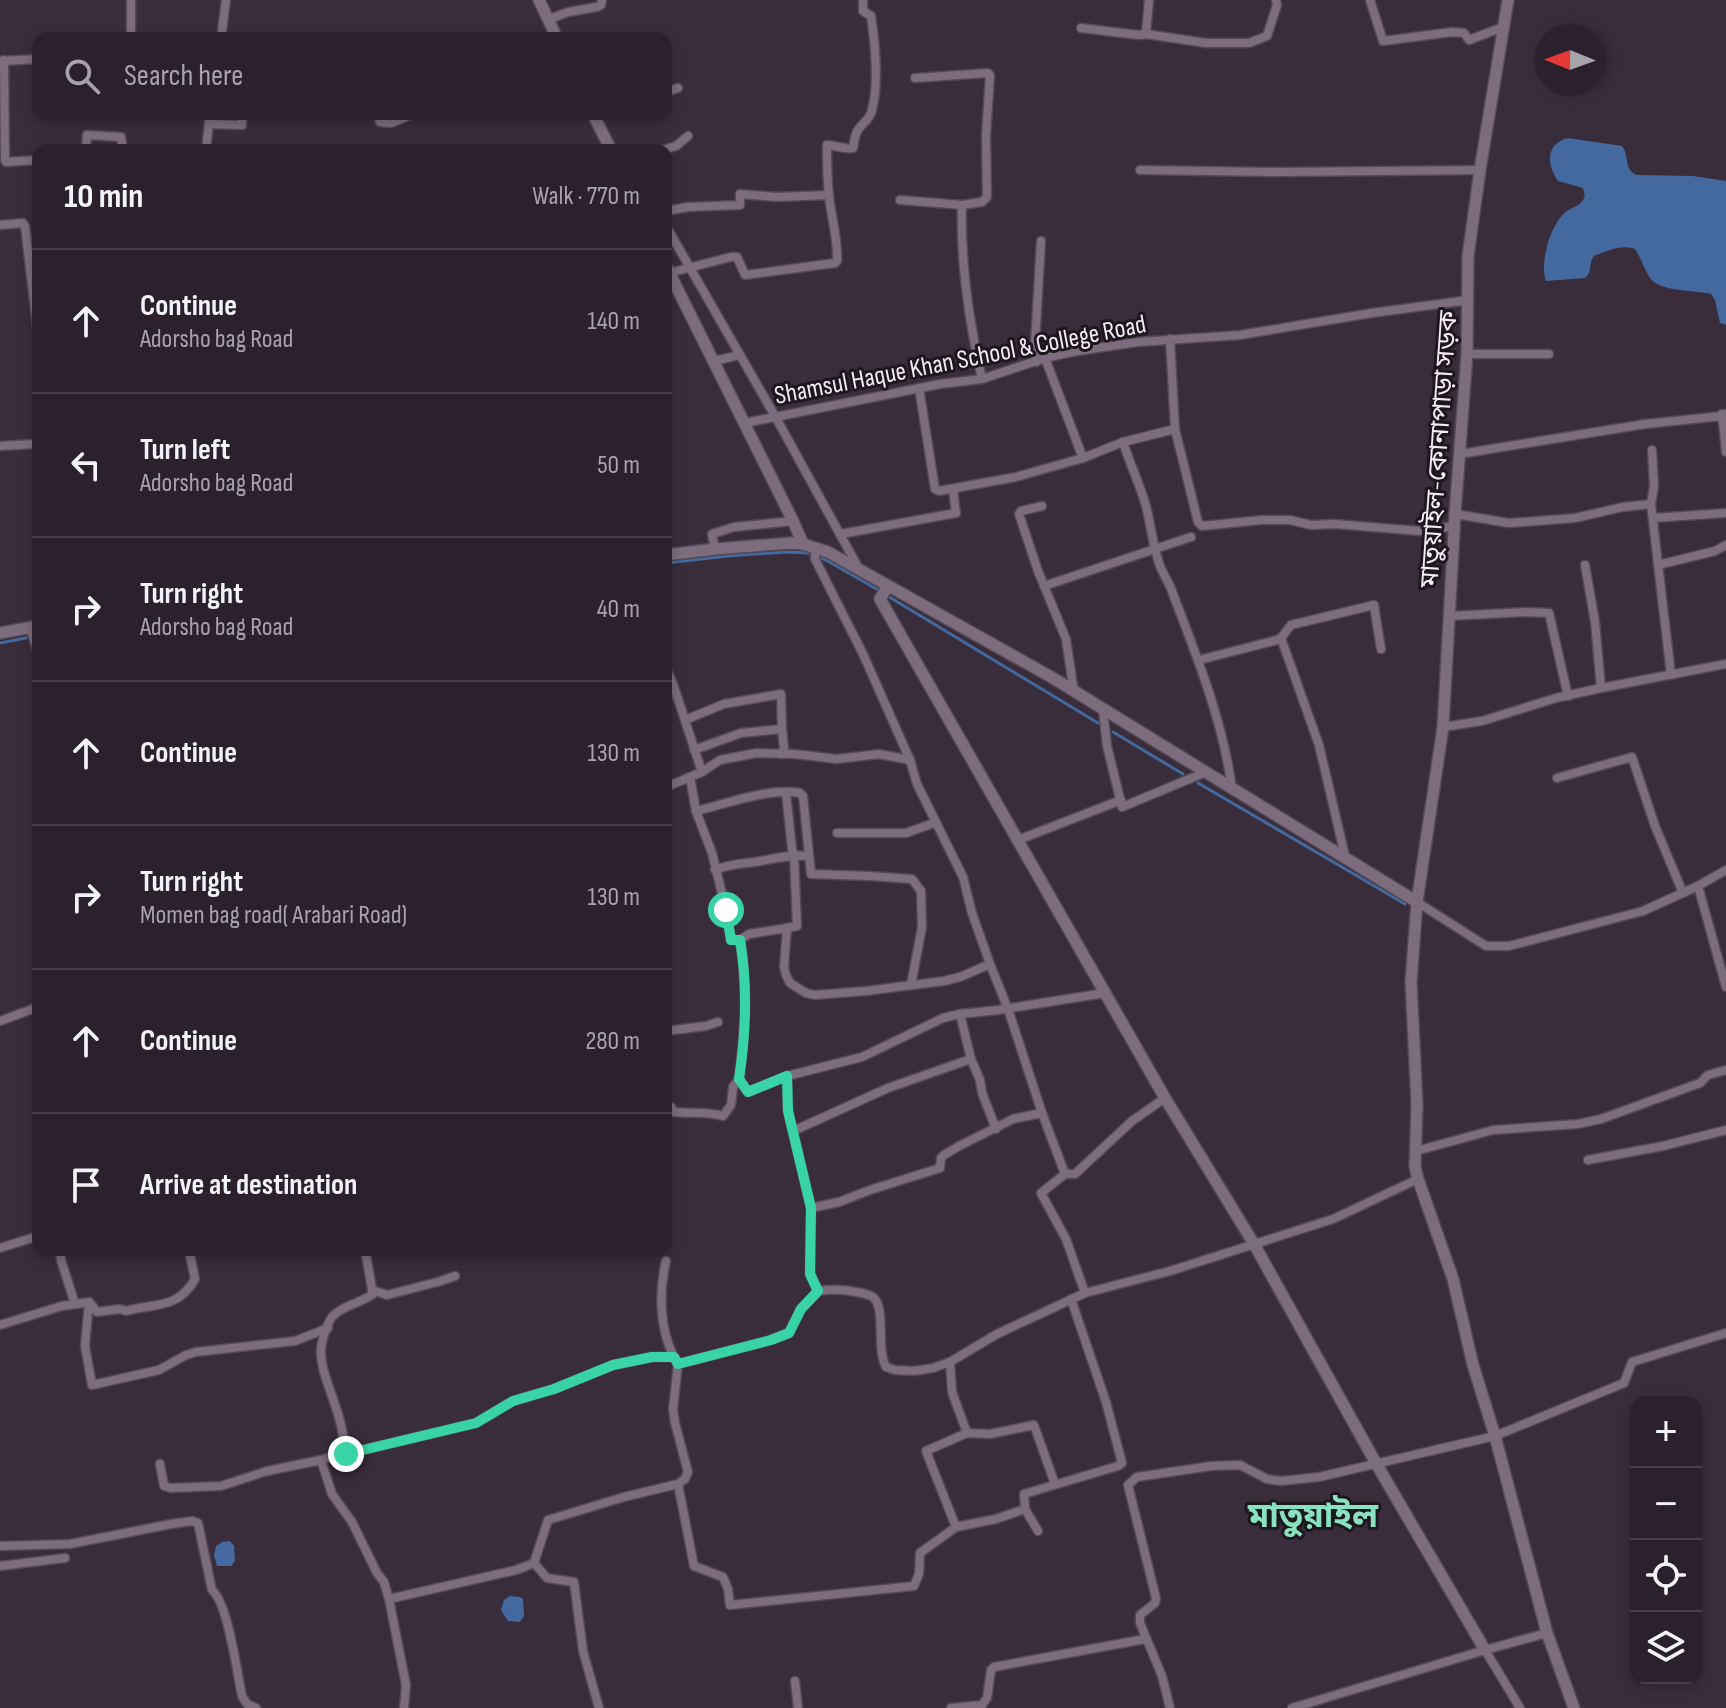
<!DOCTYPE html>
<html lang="en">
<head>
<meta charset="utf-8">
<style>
	body { margin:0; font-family:"Sofia Sans Condensed","Noto Sans Bengali",sans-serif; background:#332934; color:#f1f3f6 }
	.controls { position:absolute; right:24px; bottom:24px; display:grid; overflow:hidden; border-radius:16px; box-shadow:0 4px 12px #0003 }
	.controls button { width:72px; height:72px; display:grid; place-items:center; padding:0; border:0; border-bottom:2px solid #473e48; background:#2b212c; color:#f1f3f6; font:40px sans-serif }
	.compass { position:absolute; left:1534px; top:24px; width:72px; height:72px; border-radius:50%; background:#2b212c; box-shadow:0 4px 12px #0003; rotate:271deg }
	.stop { position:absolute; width:24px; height:24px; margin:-18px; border:6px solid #39d4a5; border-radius:50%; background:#fff }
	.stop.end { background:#39d4a5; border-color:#fff; box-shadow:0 2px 8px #0008 }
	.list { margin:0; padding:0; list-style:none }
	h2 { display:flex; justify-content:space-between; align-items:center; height:104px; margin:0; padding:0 32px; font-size:34px }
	h2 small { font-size:26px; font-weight:400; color:#a6a3a9 }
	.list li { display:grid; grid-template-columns:52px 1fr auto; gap:24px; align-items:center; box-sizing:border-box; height:144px; padding:0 32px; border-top:2px solid #473e48 }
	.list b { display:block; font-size:30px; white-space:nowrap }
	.list p { margin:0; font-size:26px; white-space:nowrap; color:#a6a3a9 }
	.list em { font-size:26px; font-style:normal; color:#a6a3a9 }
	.icon { flex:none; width:44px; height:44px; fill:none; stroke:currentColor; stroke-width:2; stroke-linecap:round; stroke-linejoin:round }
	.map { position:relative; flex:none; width:1726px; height:1708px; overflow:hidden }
	.search { position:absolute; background:#2b212c; box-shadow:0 4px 12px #0003; left:32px; top:32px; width:640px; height:88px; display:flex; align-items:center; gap:20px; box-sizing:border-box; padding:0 28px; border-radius:16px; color:#a6a3a9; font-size:30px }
	.panel { position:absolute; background:#2b212c; box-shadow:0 4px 12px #0003; left:32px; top:144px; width:640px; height:1112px; border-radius:16px }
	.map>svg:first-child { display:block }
	.water { fill:#43699f }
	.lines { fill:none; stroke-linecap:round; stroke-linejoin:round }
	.stream { stroke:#43699f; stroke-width:3 }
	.street-casing { stroke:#534855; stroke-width:11 }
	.secondary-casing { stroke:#534855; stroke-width:14 }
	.street { stroke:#7c6c7d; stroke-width:8 }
	.secondary { stroke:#7c6c7d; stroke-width:11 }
	.route { stroke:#39d4a5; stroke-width:10 }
	.labels { text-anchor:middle; stroke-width:6; stroke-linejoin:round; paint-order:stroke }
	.street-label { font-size:26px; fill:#f4ebf5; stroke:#1d171e }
	.district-label { font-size:34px; font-weight:bold; fill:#88e2c0; stroke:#1d171e }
</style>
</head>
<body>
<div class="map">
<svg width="1726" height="1708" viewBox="0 0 1726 1708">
	<rect width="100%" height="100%" fill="#392c3b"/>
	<g class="water">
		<path d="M 1568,138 L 1622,146 C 1630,156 1623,170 1637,175 L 1693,176 L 1726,181 L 1726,325 L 1720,323 L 1715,300 L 1711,294 C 1694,290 1660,292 1650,278 C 1644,269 1641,258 1635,249 C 1622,244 1607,251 1594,256 C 1588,263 1593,272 1585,278 L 1546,281 C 1539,263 1551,222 1567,211 C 1572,207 1580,206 1583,200 C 1586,195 1584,193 1583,188 L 1558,181 C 1546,165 1546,143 1568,138 Z"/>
		<path d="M 230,1541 L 234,1546 L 235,1561 L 231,1566 L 217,1566 L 214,1555 L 216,1546 L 222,1542 Z"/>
		<path d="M 510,1596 L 520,1597 L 523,1599 L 524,1616 L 520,1622 L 508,1621 L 501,1610 L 504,1600 Z"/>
	</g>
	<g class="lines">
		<g class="stream">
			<path d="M 666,563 L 728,556 L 786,552 L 809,553 L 826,560 L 880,591"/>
			<path d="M 886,595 L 1098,723"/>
			<path d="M 0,643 L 26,638"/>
			<path d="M 1113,732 L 1183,774"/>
			<path d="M 1198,783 L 1405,904"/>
		</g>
		<defs>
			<g id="street">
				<path d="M 131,0 L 131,38"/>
				<path d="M 1149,0 L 1146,34 L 1206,43 L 1249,43 L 1267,36 L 1277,5 L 1276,0"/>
				<path d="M 1370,0 L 1383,41 L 1452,32 L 1464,33 L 1469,40 L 1503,27"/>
				<path d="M 547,20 L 568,12 L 597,7 L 601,5 L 602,0"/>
				<path d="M 1081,28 L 1139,35 L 1146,34"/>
				<path d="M 221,38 L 226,0"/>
				<path d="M 4,60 L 5,160 L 6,162 L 38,160"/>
				<path d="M 1,61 L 38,59"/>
				<path d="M 666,92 L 678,88"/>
				<path d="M 378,114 L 380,122 L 391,123 L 413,114"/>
				<path d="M 209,124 L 242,125 L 242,114"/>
				<path d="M 86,150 L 87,135 L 121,137 L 123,150"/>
				<path d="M 206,150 L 210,114"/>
				<path d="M 663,150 L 676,146 L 688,136"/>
				<path d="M 1140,170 L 1280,172 L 1480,170"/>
				<path d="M 900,200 L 962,205 L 982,202 L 987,197 L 986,136 L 990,75 L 988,73 L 915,78"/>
				<path d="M 962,205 C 960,264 969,321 982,379"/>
				<path d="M 666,211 L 688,207 L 740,205 L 740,194 L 776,197 L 829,195"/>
				<path d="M 0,225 L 23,223 L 25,226 L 38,334"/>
				<path d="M 666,226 L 775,416 L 858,567"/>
				<path d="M 669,273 L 731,257 L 737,257 L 745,275 L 835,263 L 837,261 C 838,242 833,223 830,204 C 827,184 827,165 827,145 C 836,145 844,150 853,148 C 854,143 855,134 858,130 C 863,122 870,120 872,110 C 879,84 875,42 871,16 L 863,11 L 863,0"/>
				<path d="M 1170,339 L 1175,429 L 1198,522 L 1202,526 L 1261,520 L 1290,520 L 1311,525 L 1334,524 L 1420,531 L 1455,526"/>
				<path d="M 1467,354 L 1549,354"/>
				<path d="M 1045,358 L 1083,458"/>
				<path d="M 714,361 L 740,355"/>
				<path d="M 1036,362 L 1035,344 L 1041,241"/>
				<path d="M 919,388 L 935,489 L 939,491 L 1016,477 L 1083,458 L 1123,442 L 1175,429"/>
				<path d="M 1725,414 L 1722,414 L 1726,452"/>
				<path d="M 745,423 L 940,384 L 982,379 L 1045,358 L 1077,351 L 1138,342 L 1240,335 L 1372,313 L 1469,300"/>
				<path d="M 1123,442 C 1130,464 1140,485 1146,506 C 1151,526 1153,547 1160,566 C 1164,576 1170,584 1173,594 C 1197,657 1223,721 1232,789"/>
				<path d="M 0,446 L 34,444 L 38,446"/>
				<path d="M 1652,450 L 1654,486 L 1651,504 L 1671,675"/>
				<path d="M 1460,454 L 1645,424 L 1722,416"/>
				<path d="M 1042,506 L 1021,511 L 1019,514 L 1038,571 L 1066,639 L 1074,692"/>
				<path d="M 1455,514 L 1509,523 L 1524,522 L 1575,518 L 1623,507 L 1651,504"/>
				<path d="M 1653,518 L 1726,513"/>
				<path d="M 841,534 L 956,513 L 953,490"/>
				<path d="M 815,547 L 815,559 L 863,654 L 910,760 L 917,784 L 963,877 L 972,913 L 990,964 L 1008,1009 L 1042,1113 L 1065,1174 L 1041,1193 L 1066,1239 L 1085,1293"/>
				<path d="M 715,549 L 712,534 L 734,527 L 793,521"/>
				<path d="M 1585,565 L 1595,622 L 1601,688"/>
				<path d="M 1658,565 L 1715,551 L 1726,545"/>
				<path d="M 1044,586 L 1191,537"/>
				<path d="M 1450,616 L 1527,612 L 1549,613 L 1568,696"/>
				<path d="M 30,627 L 38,653"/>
				<path d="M 1281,638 L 1319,745 L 1346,860"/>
				<path d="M 1199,660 L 1277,640 L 1281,638 L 1291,625 L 1374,605 L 1381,649"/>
				<path d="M 666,668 L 673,684 L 702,772 L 690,777 L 696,811 L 712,853 L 726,910 L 731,940 L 740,940 C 748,987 745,1033 739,1079 L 748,1092 L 787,1076 L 788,1111 L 811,1208 L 810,1274 L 818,1291 C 832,1289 843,1289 856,1292 C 862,1293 870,1294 874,1298 C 886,1311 876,1349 886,1367 L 895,1370 L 914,1371 L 933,1368 L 950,1362 L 997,1334 L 1085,1293 L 1170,1271 L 1333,1219 L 1418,1179"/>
				<path d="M 1103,710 L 1107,746 L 1122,807 L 1206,772"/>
				<path d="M 685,720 L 724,704 L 781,694 L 782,729"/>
				<path d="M 1443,727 L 1482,721 L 1556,698 L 1601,688 L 1726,664"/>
				<path d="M 694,750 L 741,733 L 782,729 L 784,748 L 781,754"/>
				<path d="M 702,772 L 720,760 L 757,753 L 794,754 L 837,759 L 879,754 L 910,760"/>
				<path d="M 1557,778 L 1632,757 L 1655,826 L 1683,893"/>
				<path d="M 666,787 L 690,777"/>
				<path d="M 786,792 L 792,849 L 794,855 L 797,926 L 787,928 L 784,967 L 786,975 L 790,983 L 806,993 L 815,995 L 866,991 L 944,981 L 960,977 L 990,964"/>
				<path d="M 696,811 C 725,804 772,787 800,793 L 803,796 L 811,874 L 869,876 L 912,879 L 921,891 L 922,927 L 911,985"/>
				<path d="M 837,833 L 906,833 L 934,823"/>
				<path d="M 1018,840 L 1121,800"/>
				<path d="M 715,870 C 729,864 740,864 755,862 C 773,859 790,854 808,856"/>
				<path d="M 1698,886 L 1726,987"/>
				<path d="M 1417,902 L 1486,946 L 1509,946 L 1643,911 L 1698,886 L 1726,870"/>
				<path d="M 740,940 L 749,934 L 787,928"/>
				<path d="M 960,1014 L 971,1059 L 980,1080 L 982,1093 L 996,1129"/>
				<path d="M 0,1021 L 38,1007"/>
				<path d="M 666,1031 L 706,1026 L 718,1022"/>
				<path d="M 787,1076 L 862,1057 L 943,1018 L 960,1014 L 998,1010 L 1105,993"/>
				<path d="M 666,1108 L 671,1107 L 674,1112 C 690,1114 706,1111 723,1116 L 731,1105 L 733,1087 L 739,1079"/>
				<path d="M 793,1131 L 888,1088 L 971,1059"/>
				<path d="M 1416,1151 L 1493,1130 L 1578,1124 L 1601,1119 L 1700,1083 L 1708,1075 L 1726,1070"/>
				<path d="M 1588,1160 L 1663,1146 L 1726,1130"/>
				<path d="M 1065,1174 L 1075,1174 L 1132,1121 L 1165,1098"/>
				<path d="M 811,1208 L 839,1202 L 870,1190 L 940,1168 L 941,1158 L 944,1155 L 959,1146 L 1013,1119 L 1042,1113"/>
				<path d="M 0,1248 L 38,1236"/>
				<path d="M 60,1250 L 61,1260 L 75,1304 L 78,1304"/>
				<path d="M 365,1250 L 373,1294 C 361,1303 344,1305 334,1315 C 328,1320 321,1342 321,1350 C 320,1368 330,1388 335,1405 C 341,1421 344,1437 346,1454 L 334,1456 L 321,1460 L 332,1494 L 352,1522 L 377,1573 L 384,1582 L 389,1599 L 516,1570 L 534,1563 L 548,1520 L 624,1497 L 678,1484 L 685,1479 L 688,1472 L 675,1423 L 673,1409 L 678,1364 L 771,1340 L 789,1333 L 801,1309 L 818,1291"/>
				<path d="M 666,1261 C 659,1291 659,1328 674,1357"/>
				<path d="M 372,1290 L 387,1295 L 441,1281 L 455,1276"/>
				<path d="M 90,1303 L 97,1312 L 120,1309 L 126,1311 C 156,1303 178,1309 195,1279 L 189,1250"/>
				<path d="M 0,1325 L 62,1306 L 89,1302 L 85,1346 L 92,1385 L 159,1370 L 186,1355 L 196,1352 L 295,1341 L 328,1328"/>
				<path d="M 950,1362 L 952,1392 L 967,1433 L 926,1451 L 956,1527"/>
				<path d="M 967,1433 L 990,1434 L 1034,1425 L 1055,1484"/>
				<path d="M 346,1454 L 476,1423 L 513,1401 L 554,1389 L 613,1365 L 652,1357 L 674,1357 L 678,1364"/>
				<path d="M 160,1464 L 164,1486 L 171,1488 L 221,1486 L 267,1471 L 321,1460"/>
				<path d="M 678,1484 L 694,1566 L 723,1577 L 728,1589 L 730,1605 L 914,1586 L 919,1574 L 920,1553 L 956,1527 L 996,1519 L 1025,1509"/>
				<path d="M 1038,1531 L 1025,1509 L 1024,1494 L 1118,1466 L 1122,1463 L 1106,1402 L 1071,1299"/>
				<path d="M 0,1546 L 70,1544 L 171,1524 L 192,1521 L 198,1523 L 212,1590 C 228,1603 237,1673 242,1696 L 247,1704 L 256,1708"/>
				<path d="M 534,1563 L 547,1578 L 574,1582 L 583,1651 L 599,1708"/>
				<path d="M 0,1566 L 65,1558"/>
				<path d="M 389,1599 L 406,1685 L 404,1708"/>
				<path d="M 1485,1650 L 1520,1708"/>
				<path d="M 795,1681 L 798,1708"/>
				<path d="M 951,1708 L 982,1705 L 987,1698 L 991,1670 L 994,1667 L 1145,1639"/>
				<path d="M 1170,1708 L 1162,1676 L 1140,1623 L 1140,1615 L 1155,1603 L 1156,1598 L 1128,1485 L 1137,1477 L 1211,1466 L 1240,1465 L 1267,1479 L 1281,1481 L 1319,1477 L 1495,1436 L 1624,1383 L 1632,1362 L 1726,1333"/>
				<path d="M 1292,1708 L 1485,1650 L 1547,1633"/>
			</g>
			<g id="secondary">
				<path d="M 539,0 L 557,38"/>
				<path d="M 1508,0 L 1480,170 L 1468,256 L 1467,354 L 1455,514 L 1443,727 L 1417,902 L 1411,982 L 1417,1105 L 1415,1167 L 1418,1179 L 1453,1279 L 1473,1365 L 1495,1436 L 1547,1633 L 1574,1708"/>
				<path d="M 593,114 L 611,150"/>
				<path d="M 666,266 L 793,521 L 803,544"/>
				<path d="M 666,555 L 715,549 L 791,543 L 803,544 L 828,552 L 1053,678 L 1417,902"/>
				<path d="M 888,586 L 880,599 L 1165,1098 L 1254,1244 L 1377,1465 L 1485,1650"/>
				<path d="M 0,633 L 38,626"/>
			</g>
		</defs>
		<use href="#street" class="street-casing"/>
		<use href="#secondary" class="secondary-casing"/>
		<use href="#street" class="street"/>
		<use href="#secondary" class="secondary"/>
	</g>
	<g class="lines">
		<path class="route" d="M 346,1454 L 476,1423 L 513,1401 L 554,1389 L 613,1365 L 652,1357 L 674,1357 L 678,1364 L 771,1340 L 789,1333 L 801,1309 L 818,1291 L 810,1274 L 811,1208 L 788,1111 L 787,1076 L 748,1092 L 739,1079 C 746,1033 748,987 740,940 L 731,940 L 726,910"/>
	</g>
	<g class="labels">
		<g class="street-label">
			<text transform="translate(960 359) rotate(-11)" y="9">Shamsul Haque Khan School &amp; College Road</text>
			<text transform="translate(1438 449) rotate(-86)" y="9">মাতুয়াইল-কোনাপাড়া সড়ক</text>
		</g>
		<g class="district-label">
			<text x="1313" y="1527">মাতুয়াইল</text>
		</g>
	</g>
</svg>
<div class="controls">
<button>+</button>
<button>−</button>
<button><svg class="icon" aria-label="locate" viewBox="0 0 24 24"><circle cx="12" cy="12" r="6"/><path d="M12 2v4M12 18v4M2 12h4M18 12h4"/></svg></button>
<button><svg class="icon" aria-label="layers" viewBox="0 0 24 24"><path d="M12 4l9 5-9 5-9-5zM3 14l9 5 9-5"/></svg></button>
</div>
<svg class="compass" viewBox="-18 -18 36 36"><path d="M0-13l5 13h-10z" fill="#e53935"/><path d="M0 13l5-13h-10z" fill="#a6a3a9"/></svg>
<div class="stop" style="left:726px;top:910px"></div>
<div class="stop end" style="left:346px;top:1454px"></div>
<div class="search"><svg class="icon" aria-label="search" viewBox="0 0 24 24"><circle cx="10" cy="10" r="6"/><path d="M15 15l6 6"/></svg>Search here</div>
<section class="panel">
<h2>10 min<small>Walk · 770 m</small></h2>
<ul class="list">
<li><svg class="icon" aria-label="ahead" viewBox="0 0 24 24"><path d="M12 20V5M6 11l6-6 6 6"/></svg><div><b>Continue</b><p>Adorsho bag Road</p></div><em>140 m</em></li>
<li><svg class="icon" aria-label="left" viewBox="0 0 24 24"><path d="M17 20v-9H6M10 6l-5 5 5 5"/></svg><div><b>Turn left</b><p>Adorsho bag Road</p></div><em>50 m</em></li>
<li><svg class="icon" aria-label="right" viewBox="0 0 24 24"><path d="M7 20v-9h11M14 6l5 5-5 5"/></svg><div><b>Turn right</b><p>Adorsho bag Road</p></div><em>40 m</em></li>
<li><svg class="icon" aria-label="ahead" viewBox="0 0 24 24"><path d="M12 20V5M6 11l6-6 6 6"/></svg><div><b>Continue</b></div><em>130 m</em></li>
<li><svg class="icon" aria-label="right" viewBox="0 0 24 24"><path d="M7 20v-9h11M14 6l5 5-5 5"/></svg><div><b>Turn right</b><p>Momen bag road( Arabari Road)</p></div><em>130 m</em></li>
<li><svg class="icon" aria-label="ahead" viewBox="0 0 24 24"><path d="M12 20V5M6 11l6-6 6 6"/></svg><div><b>Continue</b></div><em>280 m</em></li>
<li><svg class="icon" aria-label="arrive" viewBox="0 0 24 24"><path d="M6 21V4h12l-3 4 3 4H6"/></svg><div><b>Arrive at destination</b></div></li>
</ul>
</section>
</div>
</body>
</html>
